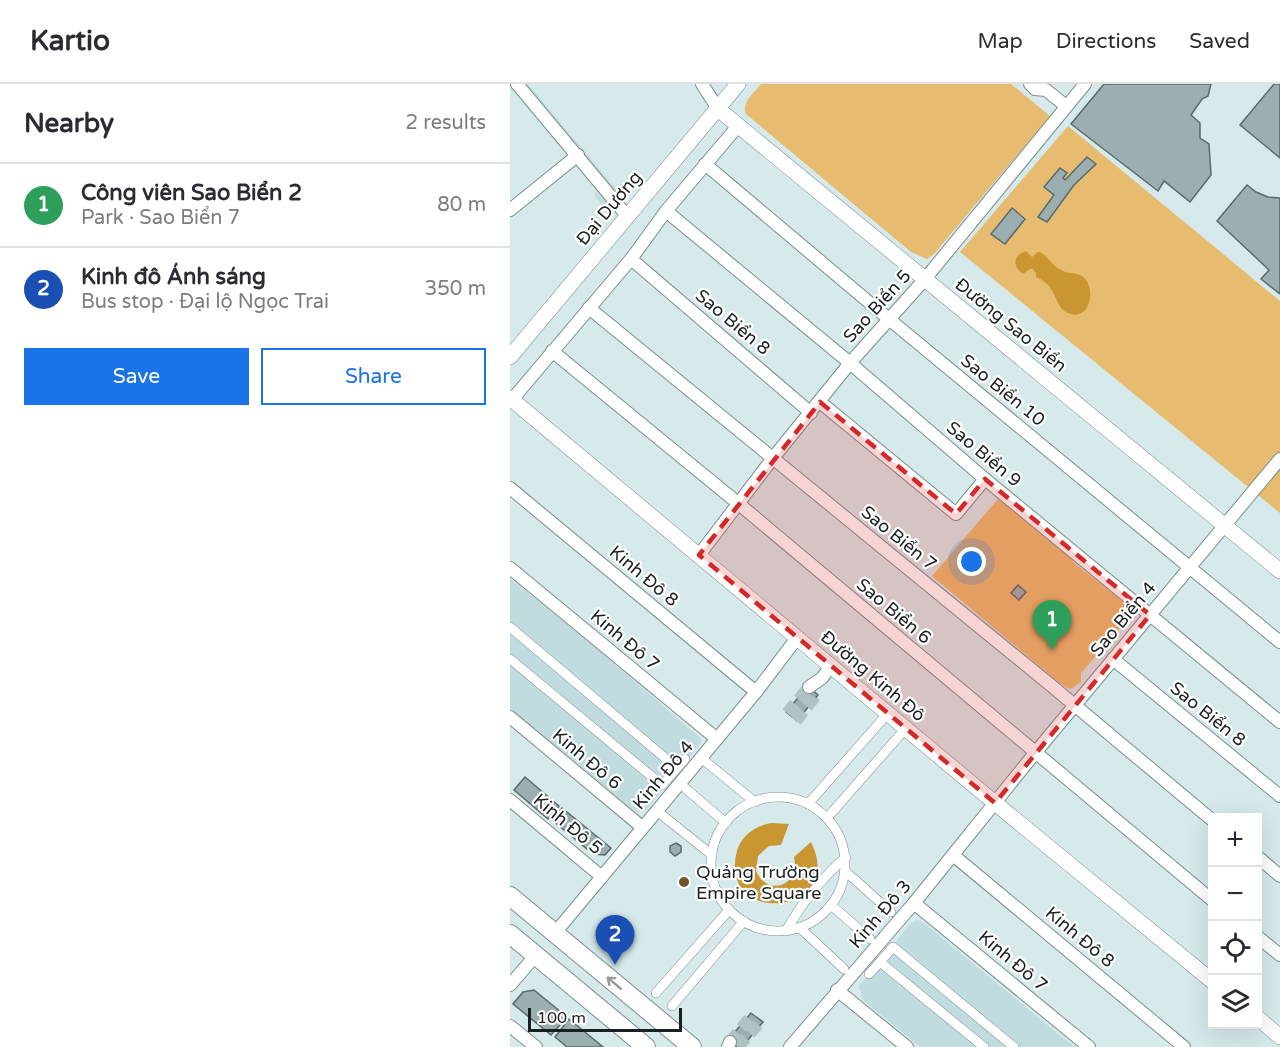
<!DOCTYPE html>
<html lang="en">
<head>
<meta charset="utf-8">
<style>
	body { margin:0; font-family:"Varela Round",sans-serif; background:#f2f2f3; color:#2b2b33 }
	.controls { position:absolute; right:18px; bottom:18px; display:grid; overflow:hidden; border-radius:0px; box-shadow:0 6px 24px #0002 }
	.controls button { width:54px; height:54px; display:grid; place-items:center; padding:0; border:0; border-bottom:2px solid #e1e1e2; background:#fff; color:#2b2b33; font:30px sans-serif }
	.scale { position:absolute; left:18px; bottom:15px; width:154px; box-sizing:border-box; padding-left:6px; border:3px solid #192021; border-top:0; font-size:16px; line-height:21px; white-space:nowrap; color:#192021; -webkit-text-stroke:4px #fff; paint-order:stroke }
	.you { position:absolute; left:462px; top:478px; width:21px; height:21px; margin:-15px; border:4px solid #fff; border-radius:50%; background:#1a73e8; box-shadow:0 0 0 9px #1a73e833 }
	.badge { display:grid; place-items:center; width:39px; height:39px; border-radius:50%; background:#1a73e8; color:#fff; font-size:20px; font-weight:700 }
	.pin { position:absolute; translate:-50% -50px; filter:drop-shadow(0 2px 3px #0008) }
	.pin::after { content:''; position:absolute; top:32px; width:21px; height:18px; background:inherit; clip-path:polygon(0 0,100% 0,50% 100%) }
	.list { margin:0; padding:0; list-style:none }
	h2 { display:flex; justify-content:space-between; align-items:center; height:78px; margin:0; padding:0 24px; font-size:26px }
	h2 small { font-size:20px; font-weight:400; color:#7c7c81 }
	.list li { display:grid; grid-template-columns:39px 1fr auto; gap:18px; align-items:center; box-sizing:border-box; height:84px; padding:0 24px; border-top:2px solid #e1e1e2 }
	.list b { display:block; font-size:22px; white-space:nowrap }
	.list p { margin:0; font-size:20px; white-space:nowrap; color:#7c7c81 }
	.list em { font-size:20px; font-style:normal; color:#7c7c81 }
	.actions { display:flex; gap:12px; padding:18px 24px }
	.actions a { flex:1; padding:14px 0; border:2px solid #1a73e8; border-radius:0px; text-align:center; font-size:21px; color:#1a73e8 }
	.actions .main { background:#1a73e8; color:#fff }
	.icon { flex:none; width:33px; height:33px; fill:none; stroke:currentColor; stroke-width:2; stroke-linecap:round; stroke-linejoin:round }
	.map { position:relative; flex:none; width:770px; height:963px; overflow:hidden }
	header { display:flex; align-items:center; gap:36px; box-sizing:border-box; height:84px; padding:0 30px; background:#fff; border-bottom:2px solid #e1e1e2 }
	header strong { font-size:28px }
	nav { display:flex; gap:33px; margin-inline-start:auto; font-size:21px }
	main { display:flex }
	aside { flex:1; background:#fff }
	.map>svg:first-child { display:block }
	.built { fill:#c0dcde }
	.green { fill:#e8bc70 }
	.water { fill:#ca9632 }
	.building { fill:#9cafb0; stroke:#596a6b; stroke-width:1.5 }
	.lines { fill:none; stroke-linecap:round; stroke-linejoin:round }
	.minor-tunnel { stroke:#b0c2c3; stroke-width:12; stroke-dasharray:12 6; stroke-linecap:butt }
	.pedestrian-casing { stroke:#7c8e8f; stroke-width:10 }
	.minor-casing { stroke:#7c8e8f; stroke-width:14 }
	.tertiary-casing { stroke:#7c8e8f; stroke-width:16 }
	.secondary-casing { stroke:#7c8e8f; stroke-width:20 }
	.pedestrian { stroke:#fff; stroke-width:9 }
	.minor { stroke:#fff; stroke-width:12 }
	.tertiary { stroke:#fff; stroke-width:15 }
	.secondary { stroke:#fff; stroke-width:18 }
	.oneway { stroke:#989b9b }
	.marked { fill:#d62828; fill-opacity:0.2; stroke:#d62828; stroke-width:4.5; stroke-dasharray:12 8; stroke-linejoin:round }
	.poi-dot { fill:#6e5426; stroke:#fff; stroke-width:2 }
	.labels { text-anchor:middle; stroke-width:4.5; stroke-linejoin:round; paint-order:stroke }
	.street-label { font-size:18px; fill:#192021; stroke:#fff }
	.poi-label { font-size:18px; fill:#192021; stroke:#fff; text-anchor:start }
</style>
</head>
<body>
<header>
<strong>Kartio</strong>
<nav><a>Map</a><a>Directions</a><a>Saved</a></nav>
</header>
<main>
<aside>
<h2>Nearby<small>2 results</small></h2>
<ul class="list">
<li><span class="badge" style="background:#2e9e5b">1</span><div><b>Công viên Sao Biển 2</b><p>Park · Sao Biển 7</p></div><em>80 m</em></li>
<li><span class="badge" style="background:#1a4fb4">2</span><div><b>Kinh đô Ánh sáng</b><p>Bus stop · Đại lộ Ngọc Trai</p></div><em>350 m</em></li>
</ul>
<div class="actions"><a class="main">Save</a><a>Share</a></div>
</aside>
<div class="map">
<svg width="770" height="963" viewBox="0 0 770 963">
	<rect width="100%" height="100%" fill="#d6eaeb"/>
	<g class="built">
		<path d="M 7,0 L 18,0 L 107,106 L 93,123 L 84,111 L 90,105 Z"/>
		<path d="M 0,494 L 90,567 L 190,654 L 191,659 L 135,727 L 127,728 L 121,724 L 0,624 Z"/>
		<path d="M 408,836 L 414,839 L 564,963 L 410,963 L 353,916 L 349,902 L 401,839 Z"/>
	</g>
	<g class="green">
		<path d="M 251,0 L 501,0 L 540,32 L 424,170 L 417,175 L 401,168 L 236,30 C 231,19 244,9 251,0 Z"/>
		<path d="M 558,42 L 770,217 L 770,429 L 450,168 Z"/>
		<path d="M 488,415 L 562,473 L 563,478 L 611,516 L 615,516 L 625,527 L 623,534 L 617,536 L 571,589 L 571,598 L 561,605 L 557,604 L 548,598 L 422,492 Z"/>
	</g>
	<g class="water">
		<path d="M 516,167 L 522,173 L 528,168 L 530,168 C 539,173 542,182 551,186 C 559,191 570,187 576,196 C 586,209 578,238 558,229 C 543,223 549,202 526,193 L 526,189 L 523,185 L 520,185 L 513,190 C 502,183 503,171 516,167 Z"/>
		<path d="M 261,739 L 279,740 L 271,761 L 259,762 L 248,772 L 246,787 C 258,814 291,801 284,773 L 301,758 C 337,830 212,844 226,771 C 229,753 244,742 261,739 Z"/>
	</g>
	<g class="building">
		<path d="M 594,0 L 701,0 L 698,12 L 692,15 L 681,31 L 690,39 L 690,54 L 699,60 L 701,91 L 680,118 L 654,97 L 648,107 L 561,40 Z"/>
		<path d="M 764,0 L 770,0 L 770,74 L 730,41 Z"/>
		<path d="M 577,73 L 586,80 L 564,101 L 537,138 L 528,133 L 544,111 L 534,103 L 550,84 L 557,89 L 553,94 L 555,96 Z"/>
		<path d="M 737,101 L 746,108 L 758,113 L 770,114 L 770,210 L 751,195 L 759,186 L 707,137 Z"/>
		<path d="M 502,124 L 515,135 L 495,160 L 481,150 Z"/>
		<path d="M 508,501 L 516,508 L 509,516 L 501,509 Z"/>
		<path d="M 298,602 L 308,611 L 287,637 L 276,628 Z"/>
		<path d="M 15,693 L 49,722 L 38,735 L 4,706 Z"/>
		<path d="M 52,724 L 101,764 L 95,771 L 83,770 L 42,736 Z"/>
		<path d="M 166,759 L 171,762 L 171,768 L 165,772 L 160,768 L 160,762 Z"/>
		<path d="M 24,906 L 57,933 L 41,951 L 3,920 L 13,908 Z"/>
		<path d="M 241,929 L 253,938 L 232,963 L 227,963 L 218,956 Z"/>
		<path d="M 59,935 L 93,963 L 57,963 L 45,953 Z"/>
	</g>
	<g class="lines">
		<g class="minor-tunnel">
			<path d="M 277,629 L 299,603"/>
			<path d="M 286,637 L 304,614 L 306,609"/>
			<path d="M 220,958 L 243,930"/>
			<path d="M 228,963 L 251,937"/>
		</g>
		<defs>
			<g id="pedestrian">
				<path d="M 0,543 L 167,684"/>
				<path d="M 0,575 L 152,701 L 175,675"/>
				<path d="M 196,678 L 245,718"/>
				<path d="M 175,704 L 216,739"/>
				<circle cx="268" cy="780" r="67"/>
				<path d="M 298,720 L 372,636"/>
				<path d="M 152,731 L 202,771"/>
				<path d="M 317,734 L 390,651"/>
				<path d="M 335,787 L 381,828"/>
				<path d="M 321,821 L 360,855"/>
				<path d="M 289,843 L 334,885"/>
				<path d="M 276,847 C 291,820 312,794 336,773"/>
				<path d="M 359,890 L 370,878"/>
				<path d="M 146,909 L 219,826"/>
				<path d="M 162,922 L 234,837"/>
				<path d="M 474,963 L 370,878 L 383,863 L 504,963"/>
			</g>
			<g id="minor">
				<path d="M 7,0 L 118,133"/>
				<path d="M 192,0 L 208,25"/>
				<path d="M 520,0 L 525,5 L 536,6 L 556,22"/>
				<path d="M 195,80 L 380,236 L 770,558"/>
				<path d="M 0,126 L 68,71"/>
				<path d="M 156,127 L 340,279 L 475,395 L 770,638"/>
				<path d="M 121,175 L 301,329"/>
				<path d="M 79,224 L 543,603 L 702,736"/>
				<path d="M 42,267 L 229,420 L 702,816"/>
				<path d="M 0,318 L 121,175 L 156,127 L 228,42"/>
				<path d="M 310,318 L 446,430 L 475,395"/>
				<path d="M 0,404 L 246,608"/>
				<path d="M 189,471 L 263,374 L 340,279 L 415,195 L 575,0"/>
				<path d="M 0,484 L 207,655"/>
				<path d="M 603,575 L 770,712"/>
				<path d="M 299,603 L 312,594 L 321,582"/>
				<path d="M 0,633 L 132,743"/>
				<path d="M 0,716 L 92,793"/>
				<path d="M 443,771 L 674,963"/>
				<path d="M 748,773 L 770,792"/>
				<path d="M 404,819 L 579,963"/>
				<path d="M 45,849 L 246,608 L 287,554"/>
				<path d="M 748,853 L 770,871"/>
				<path d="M 0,901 L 26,871"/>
				<path d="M 327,906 L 397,963"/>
				<path d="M 0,942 L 26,963"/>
				<path d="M 218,963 L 220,958"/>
				<path d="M 280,963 L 404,819 L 525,669 L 770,375"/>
			</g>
			<g id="tertiary">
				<path d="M 208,25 L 770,487"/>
				<path d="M 0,273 L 228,0"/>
				<path d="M 0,314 L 485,719 L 702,897"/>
				<path d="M 748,934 L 770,953"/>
			</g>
			<g id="secondary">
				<path d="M 0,812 L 182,963"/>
				<path d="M 0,850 L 136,963"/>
			</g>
		</defs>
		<use href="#pedestrian" class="pedestrian-casing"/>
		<use href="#minor" class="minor-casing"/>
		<use href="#tertiary" class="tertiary-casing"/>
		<use href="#secondary" class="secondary-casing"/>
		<use href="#pedestrian" class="pedestrian"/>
		<use href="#minor" class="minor"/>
		<use href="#tertiary" class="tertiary"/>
		<use href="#secondary" class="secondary"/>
	</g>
	<defs><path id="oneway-shaft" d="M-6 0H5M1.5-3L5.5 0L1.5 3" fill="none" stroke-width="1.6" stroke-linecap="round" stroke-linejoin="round" transform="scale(1.5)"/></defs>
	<use class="oneway" href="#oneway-shaft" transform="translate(104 899) rotate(-140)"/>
	<path class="marked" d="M 310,318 L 446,430 L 475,395 L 640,531 L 485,719 L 189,471 Z"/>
	<circle class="poi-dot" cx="174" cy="798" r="6"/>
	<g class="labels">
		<g class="street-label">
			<text transform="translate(99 124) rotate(-50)" y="6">Đại Dương</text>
			<text transform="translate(367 222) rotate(-48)" y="6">Sao Biển 5</text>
			<text transform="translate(223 238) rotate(40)" y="6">Sao Biển 8</text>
			<text transform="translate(501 241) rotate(39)" y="6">Đường Sao Biển</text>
			<text transform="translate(493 306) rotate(39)" y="6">Sao Biển 10</text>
			<text transform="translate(474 370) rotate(40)" y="6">Sao Biển 9</text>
			<text transform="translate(389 454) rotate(39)" y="6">Sao Biển 7</text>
			<text transform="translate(134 492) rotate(40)" y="6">Kinh Đô 8</text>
			<text transform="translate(384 527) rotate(40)" y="6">Sao Biển 6</text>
			<text transform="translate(613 535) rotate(-50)" y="6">Sao Biển 4</text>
			<text transform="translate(115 556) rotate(40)" y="6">Kinh Đô 7</text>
			<text transform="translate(363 592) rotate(40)" y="6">Đường Kinh Đô</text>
			<text transform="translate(698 630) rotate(39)" y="6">Sao Biển 8</text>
			<text transform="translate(77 675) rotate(40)" y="6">Kinh Đô 6</text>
			<text transform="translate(153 691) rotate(-50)" y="6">Kinh Đô 4</text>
			<text transform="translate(58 740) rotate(40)" y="6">Kinh Đô 5</text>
			<text transform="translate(370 830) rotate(-49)" y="6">Kinh Đô 3</text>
			<text transform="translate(570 853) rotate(40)" y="6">Kinh Đô 8</text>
			<text transform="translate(503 877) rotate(40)" y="6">Kinh Đô 7</text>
		</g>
		<g class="poi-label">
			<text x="186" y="794">Quảng Trường<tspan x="186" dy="21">Empire Square</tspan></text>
		</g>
	</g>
</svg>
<div class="controls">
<button>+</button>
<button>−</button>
<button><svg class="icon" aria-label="locate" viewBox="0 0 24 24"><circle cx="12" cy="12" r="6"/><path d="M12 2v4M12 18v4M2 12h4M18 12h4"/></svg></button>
<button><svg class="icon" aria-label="layers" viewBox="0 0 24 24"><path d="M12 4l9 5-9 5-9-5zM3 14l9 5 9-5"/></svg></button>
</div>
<div class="scale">100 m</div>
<div class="you"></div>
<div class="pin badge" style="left:542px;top:566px;background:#2e9e5b">1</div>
<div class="pin badge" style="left:105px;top:881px;background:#1a4fb4">2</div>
</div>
</main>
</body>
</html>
